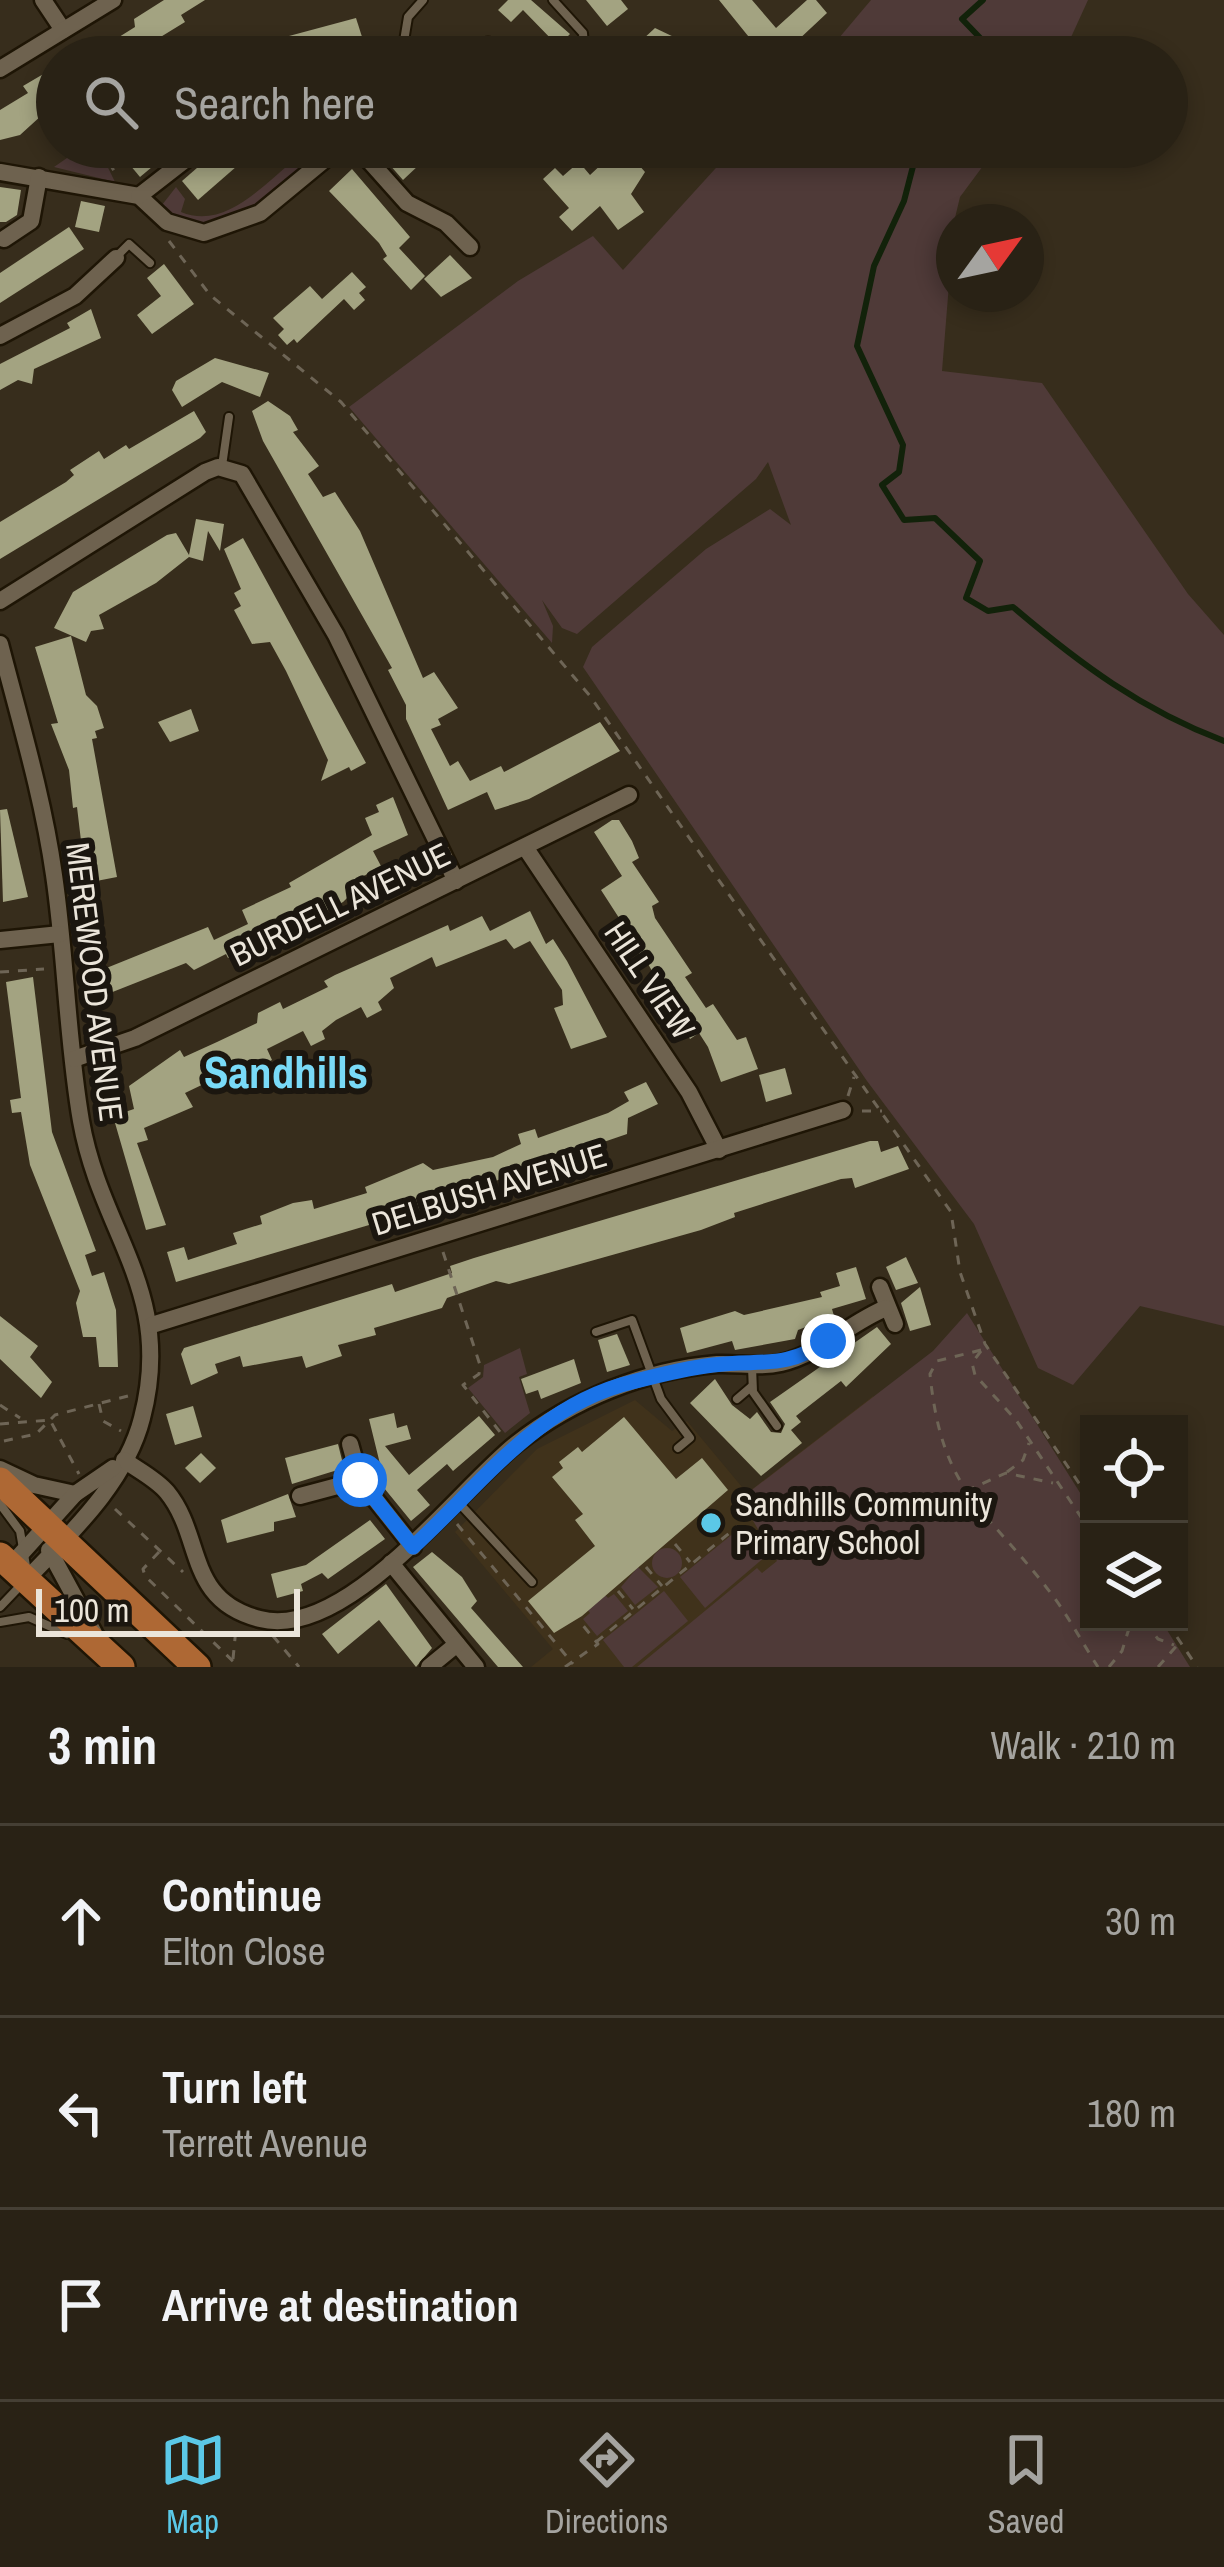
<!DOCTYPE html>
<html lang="en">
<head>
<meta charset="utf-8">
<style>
	body { margin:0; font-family:"Archivo Narrow",sans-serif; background:#352f22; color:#f1f3f6 }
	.controls { position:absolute; right:36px; bottom:36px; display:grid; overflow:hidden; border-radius:0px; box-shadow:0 6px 18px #0003 }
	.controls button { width:108px; height:108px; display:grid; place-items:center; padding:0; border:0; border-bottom:3px solid #453f34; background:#292215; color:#f1f3f6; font:60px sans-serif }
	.compass { position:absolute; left:936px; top:204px; width:108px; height:108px; border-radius:50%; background:#292215; box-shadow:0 6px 18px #0003; rotate:57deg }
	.scale { position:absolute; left:36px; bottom:30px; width:264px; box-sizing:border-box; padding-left:12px; border:6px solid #ebe5da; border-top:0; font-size:33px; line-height:42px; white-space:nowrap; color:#ebe5da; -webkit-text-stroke:9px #1b160f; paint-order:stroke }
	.stop { position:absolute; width:36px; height:36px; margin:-27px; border:9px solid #1a73e8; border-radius:50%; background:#fff }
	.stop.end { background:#1a73e8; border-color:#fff; box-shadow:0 3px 12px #0008 }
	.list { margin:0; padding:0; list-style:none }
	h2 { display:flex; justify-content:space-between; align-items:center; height:156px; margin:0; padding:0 48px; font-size:51px }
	h2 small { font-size:39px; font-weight:400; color:#a5a4a0 }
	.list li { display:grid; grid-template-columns:78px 1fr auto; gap:36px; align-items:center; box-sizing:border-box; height:192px; padding:0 48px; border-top:3px solid #453f34 }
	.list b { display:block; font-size:45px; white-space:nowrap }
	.list p { margin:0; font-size:39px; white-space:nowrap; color:#a5a4a0 }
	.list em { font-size:39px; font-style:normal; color:#a5a4a0 }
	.icon { flex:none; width:66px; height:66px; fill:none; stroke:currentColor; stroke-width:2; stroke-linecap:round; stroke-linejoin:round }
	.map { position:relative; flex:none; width:1224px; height:1667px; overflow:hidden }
	.search { position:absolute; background:#292215; box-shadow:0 6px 18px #0003; left:36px; right:36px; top:36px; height:132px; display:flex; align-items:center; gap:30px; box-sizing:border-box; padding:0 42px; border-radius:66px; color:#a5a4a0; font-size:45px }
	.sheet { height:732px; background:#292215 }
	nav { display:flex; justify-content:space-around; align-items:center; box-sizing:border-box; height:168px; border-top:3px solid #453f34; background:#292215; font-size:33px; color:#a5a4a0 }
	nav a { display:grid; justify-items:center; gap:6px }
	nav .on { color:#5bc8e7 }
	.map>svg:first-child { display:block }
	.built { fill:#40321b }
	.green { fill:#4f3a38 }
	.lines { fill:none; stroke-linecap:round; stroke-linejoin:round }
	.stream { stroke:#12220a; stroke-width:6 }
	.building { fill:#a3a381 }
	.service-casing { stroke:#1e1505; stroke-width:12 }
	.minor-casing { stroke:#1e1505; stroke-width:21 }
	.trunk-casing { stroke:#1e1505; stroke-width:32 }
	.path { stroke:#6e6556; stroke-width:3; stroke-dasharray:9 9; stroke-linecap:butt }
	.service { stroke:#6e624f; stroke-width:8 }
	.minor { stroke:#6e624f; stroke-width:16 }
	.trunk { stroke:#ae6834; stroke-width:27 }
	.route { stroke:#1a73e8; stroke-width:15 }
	.poi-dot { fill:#5bc8e7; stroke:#1b160f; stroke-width:4.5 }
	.labels { text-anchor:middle; stroke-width:12; stroke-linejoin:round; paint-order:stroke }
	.street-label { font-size:33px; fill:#ebe5da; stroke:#1b160f }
	.poi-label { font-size:33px; fill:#ebe5da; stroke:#1b160f; text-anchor:start }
	.district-label { font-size:45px; font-weight:bold; fill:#79daf7; stroke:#1b160f }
</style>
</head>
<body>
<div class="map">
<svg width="1224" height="1667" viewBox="0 0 1224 1667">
	<rect width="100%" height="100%" fill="#372d1c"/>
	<path class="built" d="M 873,1396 L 1054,1667 L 531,1667 L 553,1649 L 455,1532 L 537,1449 L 635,1400 L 672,1431 L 687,1421 L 747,1493 Z"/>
	<g class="green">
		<path d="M 871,0 L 1088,0 L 1062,57 L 823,57 Z"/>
		<path d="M 83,147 L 98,147 L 115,182 L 54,167 Z"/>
		<path d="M 280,147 L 329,147 L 254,208 L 208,226 L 166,214 L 162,205 L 176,187 L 185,199 L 181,212 C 224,230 261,187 292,162 Z"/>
		<path d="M 735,147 L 997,147 L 960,197 L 954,222 L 942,371 L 1042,383 L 1188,594 L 1224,635 L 1224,1326 L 1140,1306 L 1073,1385 L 1038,1368 L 974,1224 L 867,1081 L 583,667 L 592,647 L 706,549 L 770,509 L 791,525 L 768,462 L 756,479 L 577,634 L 562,628 L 542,600 L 553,626 L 552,643 L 349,407 L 518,281 L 593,236 L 623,270 Z"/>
		<path d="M 967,1313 L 1089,1507 L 1089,1622 L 1162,1622 L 1190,1667 L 637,1667 L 757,1568 L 762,1573 L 777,1561 L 740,1499 L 933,1351 Z"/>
		<path d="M 520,1348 L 527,1374 L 519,1377 L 530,1413 L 505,1433 L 468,1388 L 483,1377 L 484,1365 Z"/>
		<path d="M 741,1527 L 765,1557 L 705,1608 L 680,1577 Z"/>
		<circle cx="667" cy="1563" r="15"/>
		<path d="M 638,1567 L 658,1587 L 635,1605 L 621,1587 Z"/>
		<path d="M 664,1591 L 688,1621 L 632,1667 L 624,1667 L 603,1640 Z"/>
		<path d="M 604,1594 L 608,1598 L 614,1594 L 628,1611 L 597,1636 L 583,1619 L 590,1613 L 586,1608 Z"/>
	</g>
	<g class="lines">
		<g class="stream">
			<path d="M 983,0 L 962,19 L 985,43 L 984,57"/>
			<path d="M 918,147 L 904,201 L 874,266 L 857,346 L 903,445 L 899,472 L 882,485 L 904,520 L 935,518 L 980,561 L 966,598 L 988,611 L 1013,607 C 1080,664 1142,710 1224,741"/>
		</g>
	</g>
	<g class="building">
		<path d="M 164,0 L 205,0 L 181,15 L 185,22 L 128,57 L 87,57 L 135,27 L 134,19 Z"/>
		<path d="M 508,0 L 531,0 L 570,34 L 558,46 L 523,10 L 511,22 L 498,10 Z"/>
		<path d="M 586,0 L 621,0 L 628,9 L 607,26 Z"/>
		<path d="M 719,0 L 752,0 L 776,28 L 807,0 L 816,0 L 827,13 L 780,57 L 765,57 Z"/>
		<path d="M 356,18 L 363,40 L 303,57 L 253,57 L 289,36 Z"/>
		<path d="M 655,28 L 676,38 L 696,57 L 655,57 L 641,41 Z"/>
		<path d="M 57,66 L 57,96 L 38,109 L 42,115 L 20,135 L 0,140 L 0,110 L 28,93 L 23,86 Z"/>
		<path d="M 140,147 L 176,147 L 140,177 L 125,159 Z"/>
		<path d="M 221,147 L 259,147 L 198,200 L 182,181 Z"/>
		<path d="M 392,147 L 438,147 L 403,180 L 382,156 Z"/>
		<path d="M 620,147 L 643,147 L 632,157 L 645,172 L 631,194 L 644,212 L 618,230 L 600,206 L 572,231 L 559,217 L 569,208 L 543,179 L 555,168 L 563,176 L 579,162 L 590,175 Z"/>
		<path d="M 352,169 L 410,237 L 399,248 L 425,276 L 411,290 L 383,259 L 387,256 L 379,243 L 329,191 Z"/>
		<path d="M 0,187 L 21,190 L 17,215 L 6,222 L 0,222 Z"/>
		<path d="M 81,201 L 105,206 L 99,232 L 75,227 Z"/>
		<path d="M 69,227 L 84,249 L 0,303 L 0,273 Z"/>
		<path d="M 450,255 L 472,278 L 441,297 L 424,279 Z"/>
		<path d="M 164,264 L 194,304 L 152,334 L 137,315 L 161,296 L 147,278 Z"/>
		<path d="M 352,272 L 366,287 L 359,293 L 365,300 L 354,310 L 344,299 L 297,343 L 294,339 L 287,345 L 278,335 L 284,329 L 273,318 L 310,286 L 322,299 Z"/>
		<path d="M 91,309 L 101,338 L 34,369 L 32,384 L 18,380 L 0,390 L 0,364 L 70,328 L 67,323 Z"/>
		<path d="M 215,358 L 269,373 L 260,397 L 222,382 L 182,407 L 172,390 L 176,381 Z"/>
		<path d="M 268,401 L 290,416 L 298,430 L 293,432 L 319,466 L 308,474 L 323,497 L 335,492 L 360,531 L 423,678 L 434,672 L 458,708 L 438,719 L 441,725 L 431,729 L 450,766 L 458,761 L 470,781 L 501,766 L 504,772 L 600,722 L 620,751 L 529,799 L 495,810 L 487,792 L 448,810 L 406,719 L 406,705 L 388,670 L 392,668 L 263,441 L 252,411 Z"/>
		<path d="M 194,411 L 206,432 L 200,438 L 0,559 L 0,522 L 66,482 L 74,475 L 70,470 L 99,451 L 104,459 L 126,445 L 129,449 Z"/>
		<path d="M 196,519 L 224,524 L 220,551 L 208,531 L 203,561 L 189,557 L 156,583 L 99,615 L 104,629 L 91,631 L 86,642 L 54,628 L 73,592 L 167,535 L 176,533 L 189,555 Z"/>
		<path d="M 243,538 L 366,763 L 351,771 L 349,767 L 321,781 L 328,760 L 286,671 L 270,642 L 252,644 L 234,610 L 241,606 L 234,593 L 241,589 L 224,549 Z"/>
		<path d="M 71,636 L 86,695 L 97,706 L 104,728 L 95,731 L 97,738 L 92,739 L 117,877 L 86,883 L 77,807 L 73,808 L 69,770 L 51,724 L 58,723 L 35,647 Z"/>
		<path d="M 191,709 L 199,731 L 170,742 L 158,722 Z"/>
		<path d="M 393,797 L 408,835 L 373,851 L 381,866 L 345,887 L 349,896 L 343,902 L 297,927 L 294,922 L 250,943 L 252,947 L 228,958 L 226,954 L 194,970 L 186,963 L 110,993 L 99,971 L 208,927 L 214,940 L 248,924 L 242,910 L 291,887 L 289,883 L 372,835 L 365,818 L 379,812 L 376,805 Z"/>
		<path d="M 7,809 L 28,897 L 3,902 L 0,810 Z"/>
		<path d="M 612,820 L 619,820 L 632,841 L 639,858 L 632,862 L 659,902 L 652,906 L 655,918 L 692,973 L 685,977 L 706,1008 L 713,1004 L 737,1040 L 746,1037 L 758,1069 L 721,1082 L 708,1047 L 699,1033 L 690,1039 L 647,962 L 618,931 L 615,925 L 621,921 L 601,890 L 622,876 L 594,832 Z"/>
		<path d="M 530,911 L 546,944 L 553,939 L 567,961 L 607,1037 L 571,1049 L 554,1008 L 563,1005 L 562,990 L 530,941 L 514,949 L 506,939 L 436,967 L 432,957 L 390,978 L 394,988 L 378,1002 L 382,1010 L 367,1018 L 361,1007 L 336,1020 L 322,1031 L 325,1039 L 311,1046 L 303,1031 L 267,1049 L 272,1060 L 214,1088 L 210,1081 L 185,1093 L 193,1107 L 144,1128 L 148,1140 L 137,1143 L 166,1225 L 146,1230 L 113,1116 L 134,1109 L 129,1086 L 180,1050 L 184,1057 L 217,1042 L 257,1023 L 258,1013 L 280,1002 L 283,1009 L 328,987 L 324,981 L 335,975 L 448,925 L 450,931 L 482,916 L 490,931 Z"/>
		<path d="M 33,977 L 52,1132 L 96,1251 L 85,1255 L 92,1276 L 104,1272 L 116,1310 L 118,1367 L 99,1367 L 96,1337 L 83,1337 L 76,1303 L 80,1291 L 30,1165 L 21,1112 L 12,1113 L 10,1100 L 21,1098 L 6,982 Z"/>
		<path d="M 785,1068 L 792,1094 L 766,1102 L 759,1075 Z"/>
		<path d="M 646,1082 L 658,1104 L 628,1118 L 627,1134 L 592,1146 L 594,1152 L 572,1160 L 569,1152 L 430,1207 L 176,1282 L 167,1252 L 184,1247 L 188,1260 L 237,1244 L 233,1233 L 262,1224 L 260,1216 L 293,1203 L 312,1200 L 314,1209 L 367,1193 L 365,1187 L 423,1163 L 433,1170 L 493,1157 L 521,1144 L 518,1134 L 535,1129 L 538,1138 L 608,1113 L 629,1101 L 624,1092 Z"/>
		<path d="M 870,1141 L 878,1141 L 881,1152 L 898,1146 L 909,1169 L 855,1188 L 852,1178 L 841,1179 L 734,1213 L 735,1217 L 701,1230 L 509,1284 L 496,1281 L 447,1298 L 442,1308 L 374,1328 L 376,1335 L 338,1345 L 342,1356 L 306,1368 L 302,1356 L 243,1367 L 240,1356 L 215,1364 L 218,1373 L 191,1385 L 181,1354 L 184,1348 L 392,1284 L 395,1292 L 452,1273 L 450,1266 L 474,1258 Z"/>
		<path d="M 906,1257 L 918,1283 L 896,1290 L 886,1267 Z"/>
		<path d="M 856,1267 L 866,1299 L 832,1309 L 834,1316 L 798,1330 L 795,1339 L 735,1350 L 732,1341 L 687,1353 L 680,1328 L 735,1311 L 744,1315 L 822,1297 L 820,1292 L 840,1286 L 836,1273 Z"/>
		<path d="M 920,1287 L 931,1325 L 910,1331 L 901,1303 Z"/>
		<path d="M 0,1316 L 38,1346 L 30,1357 L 52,1382 L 41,1398 L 0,1359 Z"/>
		<path d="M 877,1327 L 891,1344 L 846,1387 L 841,1381 L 796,1416 L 801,1422 L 791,1430 L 802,1443 L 761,1476 L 690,1403 L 715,1379 L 732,1405 L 750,1419 L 757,1412 L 771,1432 L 781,1433 L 785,1424 L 770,1402 Z"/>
		<path d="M 617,1334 L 630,1365 L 607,1372 L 598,1340 Z"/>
		<path d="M 574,1359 L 581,1383 L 541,1399 L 538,1390 L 526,1394 L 521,1379 Z"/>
		<path d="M 193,1406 L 202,1437 L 175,1445 L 166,1414 Z"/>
		<path d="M 394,1413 L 397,1428 L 407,1425 L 411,1439 L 385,1446 L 409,1475 L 479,1416 L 495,1435 L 453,1471 L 447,1464 L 417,1490 L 430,1505 L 411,1521 L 371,1472 L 380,1464 L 369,1419 Z"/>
		<path d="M 624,1417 L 676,1479 L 702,1458 L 728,1490 L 582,1616 L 554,1633 L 528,1601 L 595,1546 L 575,1520 L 583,1514 L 552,1477 L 563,1468 L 559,1462 L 578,1447 L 582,1452 Z"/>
		<path d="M 338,1444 L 344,1468 L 292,1484 L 285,1458 Z"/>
		<path d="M 201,1453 L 216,1468 L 200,1483 L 185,1468 Z"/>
		<path d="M 288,1494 L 296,1517 L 274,1522 L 274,1531 L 227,1543 L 221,1520 Z"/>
		<path d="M 370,1520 L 385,1539 L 328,1579 L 322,1573 L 301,1584 L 303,1591 L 277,1598 L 271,1574 L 306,1565 Z"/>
		<path d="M 432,1552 L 462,1577 L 477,1601 L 471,1608 L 523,1667 L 498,1667 L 413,1567 Z"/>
		<path d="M 386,1584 L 432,1648 L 416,1667 L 379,1620 L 338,1654 L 322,1634 Z"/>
	</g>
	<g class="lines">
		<defs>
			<g id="service">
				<path d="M 553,0 L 583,33 L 585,57"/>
				<path d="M 404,41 L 408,17 L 423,0"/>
				<path d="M 404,41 L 426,57"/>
				<path d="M 117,256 L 129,244 L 150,263"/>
				<path d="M 222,466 L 229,417"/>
				<path d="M 596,1332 L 632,1320 L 661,1399 L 690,1438 L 678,1448"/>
				<path d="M 752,1367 L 753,1392 L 777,1426"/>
				<path d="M 737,1399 L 751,1387"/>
				<path d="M 459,1503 L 532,1582"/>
				<path d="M 0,1504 L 20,1531 L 27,1572"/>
				<path d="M 0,1607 L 21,1585"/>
				<path d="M 0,1622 L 29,1617 L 67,1634"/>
			</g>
			<g id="minor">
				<path d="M 43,0 L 63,30"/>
				<path d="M 361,57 L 387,48"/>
				<path d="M 441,57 L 488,46 L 534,57"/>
				<path d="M 0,69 L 113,0"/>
				<path d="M 357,147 L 407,203 L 446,223 L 470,247"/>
				<path d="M 0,172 L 139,196 L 167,222 L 204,233 L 260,213 L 340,147"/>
				<path d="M 139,196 L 202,147"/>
				<path d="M 4,239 L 31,221 L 39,177"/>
				<path d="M 0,336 L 75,296 L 116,258"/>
				<path d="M 0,601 L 205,472 L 218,467 L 242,474 L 336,635 L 456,881"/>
				<path d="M 0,644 C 20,721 43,797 54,875 C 66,957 67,1040 81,1121 C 101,1234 175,1292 142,1418 C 126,1482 70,1534 26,1580"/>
				<path d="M 525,847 L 689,1092 L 719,1150"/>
				<path d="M 0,940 L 60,934"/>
				<path d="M 74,1059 L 135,1038 L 629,795"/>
				<path d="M 880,1287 L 895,1324"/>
				<path d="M 152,1325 L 843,1110"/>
				<path d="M 350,1444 L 360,1480"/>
				<path d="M 124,1460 C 138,1470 156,1479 167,1492 C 204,1537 185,1600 260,1619 C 346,1641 457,1491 516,1444 C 573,1399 645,1370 717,1364 C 739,1363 760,1368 781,1363 C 820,1354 849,1323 886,1308"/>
				<path d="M 0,1469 L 34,1485 L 75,1494"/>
				<path d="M 300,1496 L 360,1480 L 413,1547"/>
				<path d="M 49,1550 L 94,1633"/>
				<path d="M 391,1563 L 476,1667"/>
				<path d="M 10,1566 L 75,1494 L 113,1468"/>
				<path d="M 429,1667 L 457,1644"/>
			</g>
			<g id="trunk">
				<path d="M 0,1481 L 197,1667"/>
				<path d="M 0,1556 L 121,1667"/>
			</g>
		</defs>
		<use href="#service" class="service-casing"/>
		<use href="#minor" class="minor-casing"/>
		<use href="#trunk" class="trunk-casing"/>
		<g class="path">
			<path d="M 77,45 L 88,57"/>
			<path d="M 100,147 L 117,176"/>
			<path d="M 169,241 L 210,295 L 341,402 L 590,696 L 951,1212 L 960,1272 L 985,1344 L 1089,1498"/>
			<path d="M 0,972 L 44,969"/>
			<path d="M 848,1096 L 854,1077"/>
			<path d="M 862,1111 L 882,1111"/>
			<path d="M 443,1252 L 480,1365 L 479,1374 L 463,1385 L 500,1432"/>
			<path d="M 981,1350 L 937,1361 L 930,1374 C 942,1496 987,1508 1053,1596 C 1070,1619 1083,1644 1098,1667"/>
			<path d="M 981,1351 L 972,1363 L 975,1375 L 1016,1420 L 1089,1529"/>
			<path d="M 99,1404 L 103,1421 L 121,1431"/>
			<path d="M 0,1405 L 20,1418"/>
			<path d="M 0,1424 L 50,1420 L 79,1474"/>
			<path d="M 4,1441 L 36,1434 L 55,1415 L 128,1396"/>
			<path d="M 1007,1472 L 1023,1460 L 1029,1443"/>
			<path d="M 966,1491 L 1006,1473 L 1053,1483"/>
			<path d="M 115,1509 L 183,1572"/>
			<path d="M 457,1524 L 573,1664"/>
			<path d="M 675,1544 L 690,1562"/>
			<path d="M 159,1552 L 143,1569 L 145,1576 L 239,1667"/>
			<path d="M 646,1567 L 662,1586"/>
			<path d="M 618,1591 L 633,1609"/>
			<path d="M 1145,1622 L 1158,1639 L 1174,1645"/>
			<path d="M 1167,1622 L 1197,1667"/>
			<path d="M 273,1636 L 299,1667"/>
			<path d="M 596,1642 L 738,1526"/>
			<path d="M 233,1659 L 236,1628"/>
			<path d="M 565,1667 L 598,1644 L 581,1623"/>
			<path d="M 1109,1667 L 1122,1651 L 1131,1622"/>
			<path d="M 1158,1667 L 1180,1642"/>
		</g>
		<use href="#service" class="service"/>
		<use href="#minor" class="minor"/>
		<use href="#trunk" class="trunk"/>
	</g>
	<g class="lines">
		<path class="route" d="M 360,1480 L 413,1547 C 481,1485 537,1405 632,1382 C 659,1375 686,1368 713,1365 C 762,1359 783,1370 828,1341"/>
	</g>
	<circle class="poi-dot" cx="711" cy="1523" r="12"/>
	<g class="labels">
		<g class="street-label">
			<text transform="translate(340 904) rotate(-26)" y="12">BURDELL AVENUE</text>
			<text transform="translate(650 980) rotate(56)" y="12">HILL VIEW</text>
			<text transform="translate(95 982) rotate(83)" y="12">MEREWOOD AVENUE</text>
			<text transform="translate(489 1189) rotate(-17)" y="12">DELBUSH AVENUE</text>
		</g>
		<g class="poi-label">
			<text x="735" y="1516">Sandhills Community<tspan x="735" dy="38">Primary School</tspan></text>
		</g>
		<g class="district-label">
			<text x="286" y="1088">Sandhills</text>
		</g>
	</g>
</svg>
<div class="controls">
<button><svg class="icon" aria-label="locate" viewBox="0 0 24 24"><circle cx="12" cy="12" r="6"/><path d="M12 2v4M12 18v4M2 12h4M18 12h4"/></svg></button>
<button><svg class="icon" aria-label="layers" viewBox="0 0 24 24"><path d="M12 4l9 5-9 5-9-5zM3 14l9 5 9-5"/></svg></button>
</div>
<svg class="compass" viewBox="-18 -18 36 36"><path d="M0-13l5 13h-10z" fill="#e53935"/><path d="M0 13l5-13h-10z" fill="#a5a4a0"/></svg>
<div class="scale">100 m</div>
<div class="stop" style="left:360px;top:1480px"></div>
<div class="stop end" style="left:828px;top:1341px"></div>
<div class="search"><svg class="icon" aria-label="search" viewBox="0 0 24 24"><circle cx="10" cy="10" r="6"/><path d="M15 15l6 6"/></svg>Search here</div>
</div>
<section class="sheet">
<h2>3 min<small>Walk · 210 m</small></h2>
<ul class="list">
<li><svg class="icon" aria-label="ahead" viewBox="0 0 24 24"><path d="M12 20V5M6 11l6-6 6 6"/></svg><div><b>Continue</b><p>Elton Close</p></div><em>30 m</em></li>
<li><svg class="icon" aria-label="left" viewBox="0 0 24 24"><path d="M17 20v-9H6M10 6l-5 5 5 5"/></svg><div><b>Turn left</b><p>Terrett Avenue</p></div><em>180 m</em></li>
<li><svg class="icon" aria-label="arrive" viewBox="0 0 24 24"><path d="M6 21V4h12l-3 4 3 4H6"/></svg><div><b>Arrive at destination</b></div></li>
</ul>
</section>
<nav>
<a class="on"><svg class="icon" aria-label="map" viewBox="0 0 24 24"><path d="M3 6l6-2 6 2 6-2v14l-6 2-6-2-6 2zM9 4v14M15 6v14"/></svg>Map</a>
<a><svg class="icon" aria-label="directions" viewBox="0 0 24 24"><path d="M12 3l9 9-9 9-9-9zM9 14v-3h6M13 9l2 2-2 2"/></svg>Directions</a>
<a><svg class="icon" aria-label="saved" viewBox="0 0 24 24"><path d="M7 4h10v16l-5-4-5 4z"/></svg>Saved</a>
</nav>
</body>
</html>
